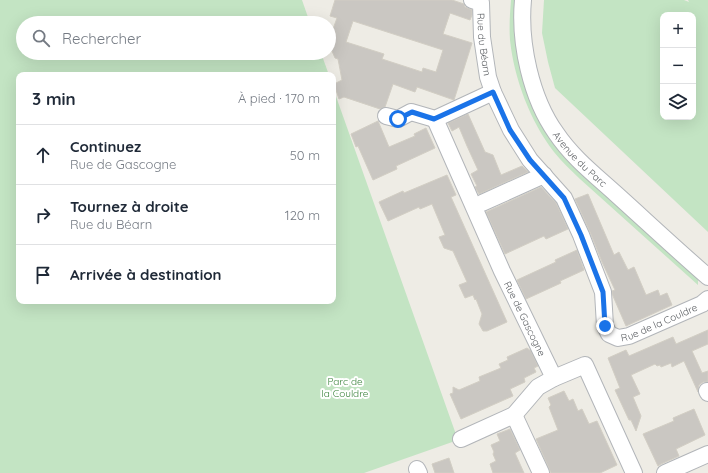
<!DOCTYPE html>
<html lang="fr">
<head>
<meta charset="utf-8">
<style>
	body { margin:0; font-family:Quicksand,sans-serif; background:#f2f2f3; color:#1f2937 }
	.controls { position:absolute; right:12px; top:12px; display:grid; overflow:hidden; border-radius:8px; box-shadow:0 4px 16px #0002 }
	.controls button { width:36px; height:36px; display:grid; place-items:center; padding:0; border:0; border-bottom:1px solid #e0e1e3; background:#fff; color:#1f2937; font:20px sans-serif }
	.stop { position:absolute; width:12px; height:12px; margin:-9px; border:3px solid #1a73e8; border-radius:50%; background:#fff }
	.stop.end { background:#1a73e8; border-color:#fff; box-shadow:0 1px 4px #0008 }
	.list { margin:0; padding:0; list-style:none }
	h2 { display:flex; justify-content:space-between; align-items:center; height:52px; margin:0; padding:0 16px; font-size:17px }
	h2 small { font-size:13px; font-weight:400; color:#747a83 }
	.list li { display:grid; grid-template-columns:26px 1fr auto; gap:12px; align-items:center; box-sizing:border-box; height:60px; padding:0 16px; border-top:1px solid #e0e1e3 }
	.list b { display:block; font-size:15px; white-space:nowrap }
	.list p { margin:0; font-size:13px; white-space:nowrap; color:#747a83 }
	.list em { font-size:13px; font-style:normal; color:#747a83 }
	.icon { flex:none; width:22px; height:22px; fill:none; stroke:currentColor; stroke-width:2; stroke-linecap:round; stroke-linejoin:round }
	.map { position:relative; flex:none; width:708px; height:473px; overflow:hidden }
	.search { position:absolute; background:#fff; box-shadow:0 4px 16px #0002; left:16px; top:16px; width:320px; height:44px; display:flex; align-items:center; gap:10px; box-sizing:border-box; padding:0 14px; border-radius:22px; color:#747a83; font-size:15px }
	.panel { position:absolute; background:#fff; box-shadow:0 4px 16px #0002; left:16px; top:72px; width:320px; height:232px; border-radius:8px }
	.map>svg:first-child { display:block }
	.green { fill:#c3e4c3; fill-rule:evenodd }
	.building { fill:#cac7c2; stroke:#d2cec4; fill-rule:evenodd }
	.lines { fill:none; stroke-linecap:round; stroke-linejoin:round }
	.minor-casing { stroke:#b2b5b9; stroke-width:18 }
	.minor { stroke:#fff; stroke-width:16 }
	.route { stroke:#1a73e8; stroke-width:5 }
	.labels { text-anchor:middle; stroke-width:4; stroke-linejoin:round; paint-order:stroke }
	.street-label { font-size:10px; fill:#5d6064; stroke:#fff }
	.park-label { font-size:10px; fill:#3c843e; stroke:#fff }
</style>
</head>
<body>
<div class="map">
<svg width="708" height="473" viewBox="0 0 708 473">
	<rect width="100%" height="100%" fill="#eeece5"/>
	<g class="green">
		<path d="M 0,0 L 302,0 L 310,23 L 23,23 L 23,53 L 321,53 L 329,75 L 19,75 L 19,301 L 333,301 L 333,88 L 458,440 L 364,473 L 0,473 Z"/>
		<path d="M 511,0 L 516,0 L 533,105 L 696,276 L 698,280 L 698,285 L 580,179 C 571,170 562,162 554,152 C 530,121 514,78 510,40 C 509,26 510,13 511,0 Z"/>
		<path d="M 544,0 L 684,0 L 689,2 L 688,0 L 708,0 L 708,232 L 555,88 L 548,62 L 542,33 ZM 663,15 L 693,15 L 693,117 L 663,117 Z"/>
	</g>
	<g class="building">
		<path d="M 335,0 L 452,0 L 464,4 L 465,7 L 472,10 L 472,15 L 470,20 L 450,13 L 443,34 L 472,43 L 454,100 L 417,87 L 415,92 L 393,84 L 385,107 L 380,109 L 344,97 L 339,99 L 334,84 L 342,80 L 338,59 L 335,58 L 332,51 L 329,50 L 329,40 L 337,18 L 330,16 ZM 353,21 L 443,50 L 436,72 L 423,68 L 422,72 L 382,59 L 384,54 L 346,42 Z"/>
		<path d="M 468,114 L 485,152 L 493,155 L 501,175 L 522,166 L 528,172 L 479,194 L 475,187 L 477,186 L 471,174 L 478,170 L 467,146 L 459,127 L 452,131 L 448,123 Z"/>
		<path d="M 378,121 L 389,147 L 415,136 L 414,134 L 426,128 L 435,148 L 396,166 L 397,169 L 373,180 L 358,146 L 356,147 L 351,134 Z"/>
		<path d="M 447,175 L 456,195 L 451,197 L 507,322 L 487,331 L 483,331 L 479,324 L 482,314 L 476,299 L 475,300 L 473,295 L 465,298 L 459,285 L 467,282 L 453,251 L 444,248 L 439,237 L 445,235 L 432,204 L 420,209 L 419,207 L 388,221 L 379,202 L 403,191 L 404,193 Z"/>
		<path d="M 541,187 L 556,203 L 568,229 L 546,239 L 544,236 L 505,254 L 486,212 Z"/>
		<path d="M 588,194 L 614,255 L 619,252 L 628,270 L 634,267 L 646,295 L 658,290 L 660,296 L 667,293 L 672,305 L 626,326 L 613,296 L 612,291 L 615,290 L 602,262 L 590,232 L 575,199 Z"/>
		<path d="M 577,250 L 584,270 L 560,281 L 561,283 L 526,299 L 517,280 L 556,262 L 555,260 Z"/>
		<path d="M 708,330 L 708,344 L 692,351 L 702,373 L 708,371 L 708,382 L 703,382 L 699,385 L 698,390 L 698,392 L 684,361 L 672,367 L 671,363 L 661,367 L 660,365 L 657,366 L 655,364 L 631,375 L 640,394 L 633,397 L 641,416 L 636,431 L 631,420 L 629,420 L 615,390 L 620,388 L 608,358 L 626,350 L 629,356 L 673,337 L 676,344 Z"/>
		<path d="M 527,348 L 531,351 L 538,366 L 534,368 L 536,372 L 524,378 L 525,382 L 510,389 L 513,396 L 461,419 L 450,394 L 453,393 L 453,387 L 459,390 L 480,381 L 479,377 L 501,368 L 499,364 L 508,360 L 507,357 Z"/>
		<path d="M 564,391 L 569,401 L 573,399 L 578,411 L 582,409 L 589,424 L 597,421 L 617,465 L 600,473 L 551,473 L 536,439 L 558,430 L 549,407 L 551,405 L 548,398 Z"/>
		<path d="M 694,409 L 705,435 L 676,449 L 679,456 L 661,464 L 658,466 L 643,434 L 674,421 L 673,418 Z"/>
		<path d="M 510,429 L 520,450 L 515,453 L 524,473 L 493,473 L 490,464 L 496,461 L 493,454 L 494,452 L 491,445 L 500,441 L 497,434 Z"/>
		<path d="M 449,458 L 454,473 L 435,473 L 432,464 Z"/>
	</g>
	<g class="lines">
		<defs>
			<g id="minor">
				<path id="s1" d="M 472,0 L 481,3 L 482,37 L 488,77 L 493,92 L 511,130 L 530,160 L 564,198 L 581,235 L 603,292 L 605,326 L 609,334 L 618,338 L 629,336 L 702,304 L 708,299"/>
				<path id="s2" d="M 523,0 C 519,43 531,98 556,133 C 572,157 595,175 616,194 C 647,222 677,250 708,277"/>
				<path d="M 386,116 L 398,119 L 411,112 L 435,119 L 493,92"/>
				<path id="s3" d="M 435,119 L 502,271 L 554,378"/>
				<path d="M 482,203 L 544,175"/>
				<path d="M 707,391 L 708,393"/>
				<path d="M 514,415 L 541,473"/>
				<path d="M 461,439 L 514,415 L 538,387 L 554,378 L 585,365 L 634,473"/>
				<path d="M 417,469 L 419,473"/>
				<path d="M 665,473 L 708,454"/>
			</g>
		</defs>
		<use href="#minor" class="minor-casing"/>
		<use href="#minor" class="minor"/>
	</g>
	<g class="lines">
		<path class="route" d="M 398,119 L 412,112 L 434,119 L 493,92 L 510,130 L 530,160 L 564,198 L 581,235 L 603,292 L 605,326"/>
	</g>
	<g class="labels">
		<g class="street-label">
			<text dy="4" stroke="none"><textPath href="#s1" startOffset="51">Rue du Béarn</textPath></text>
			<text dy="4" stroke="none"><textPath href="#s2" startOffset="175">Avenue du Parc</textPath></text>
			<text dy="4" stroke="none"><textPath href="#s3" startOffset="219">Rue de Gascogne</textPath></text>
			<text dy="4" stroke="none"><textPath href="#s1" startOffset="427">Rue de la Couldre</textPath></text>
		</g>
		<g class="park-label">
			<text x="345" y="385">Parc de<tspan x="345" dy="12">la Couldre</tspan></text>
		</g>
	</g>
</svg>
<div class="controls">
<button>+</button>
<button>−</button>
<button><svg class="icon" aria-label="layers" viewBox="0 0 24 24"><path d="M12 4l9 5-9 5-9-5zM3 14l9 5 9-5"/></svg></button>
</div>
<div class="stop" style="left:398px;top:119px"></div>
<div class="stop end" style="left:605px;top:326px"></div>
<div class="search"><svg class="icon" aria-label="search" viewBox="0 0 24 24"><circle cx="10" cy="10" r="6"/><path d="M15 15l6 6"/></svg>Rechercher</div>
<section class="panel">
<h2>3 min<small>À pied · 170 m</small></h2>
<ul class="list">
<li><svg class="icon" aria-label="ahead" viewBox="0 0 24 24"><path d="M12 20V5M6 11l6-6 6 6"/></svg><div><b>Continuez</b><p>Rue de Gascogne</p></div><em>50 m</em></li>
<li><svg class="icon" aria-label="right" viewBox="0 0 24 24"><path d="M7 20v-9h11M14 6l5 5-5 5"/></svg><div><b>Tournez à droite</b><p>Rue du Béarn</p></div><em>120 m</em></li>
<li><svg class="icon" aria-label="arrive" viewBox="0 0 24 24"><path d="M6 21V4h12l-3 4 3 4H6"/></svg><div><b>Arrivée à destination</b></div></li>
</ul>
</section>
</div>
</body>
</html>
